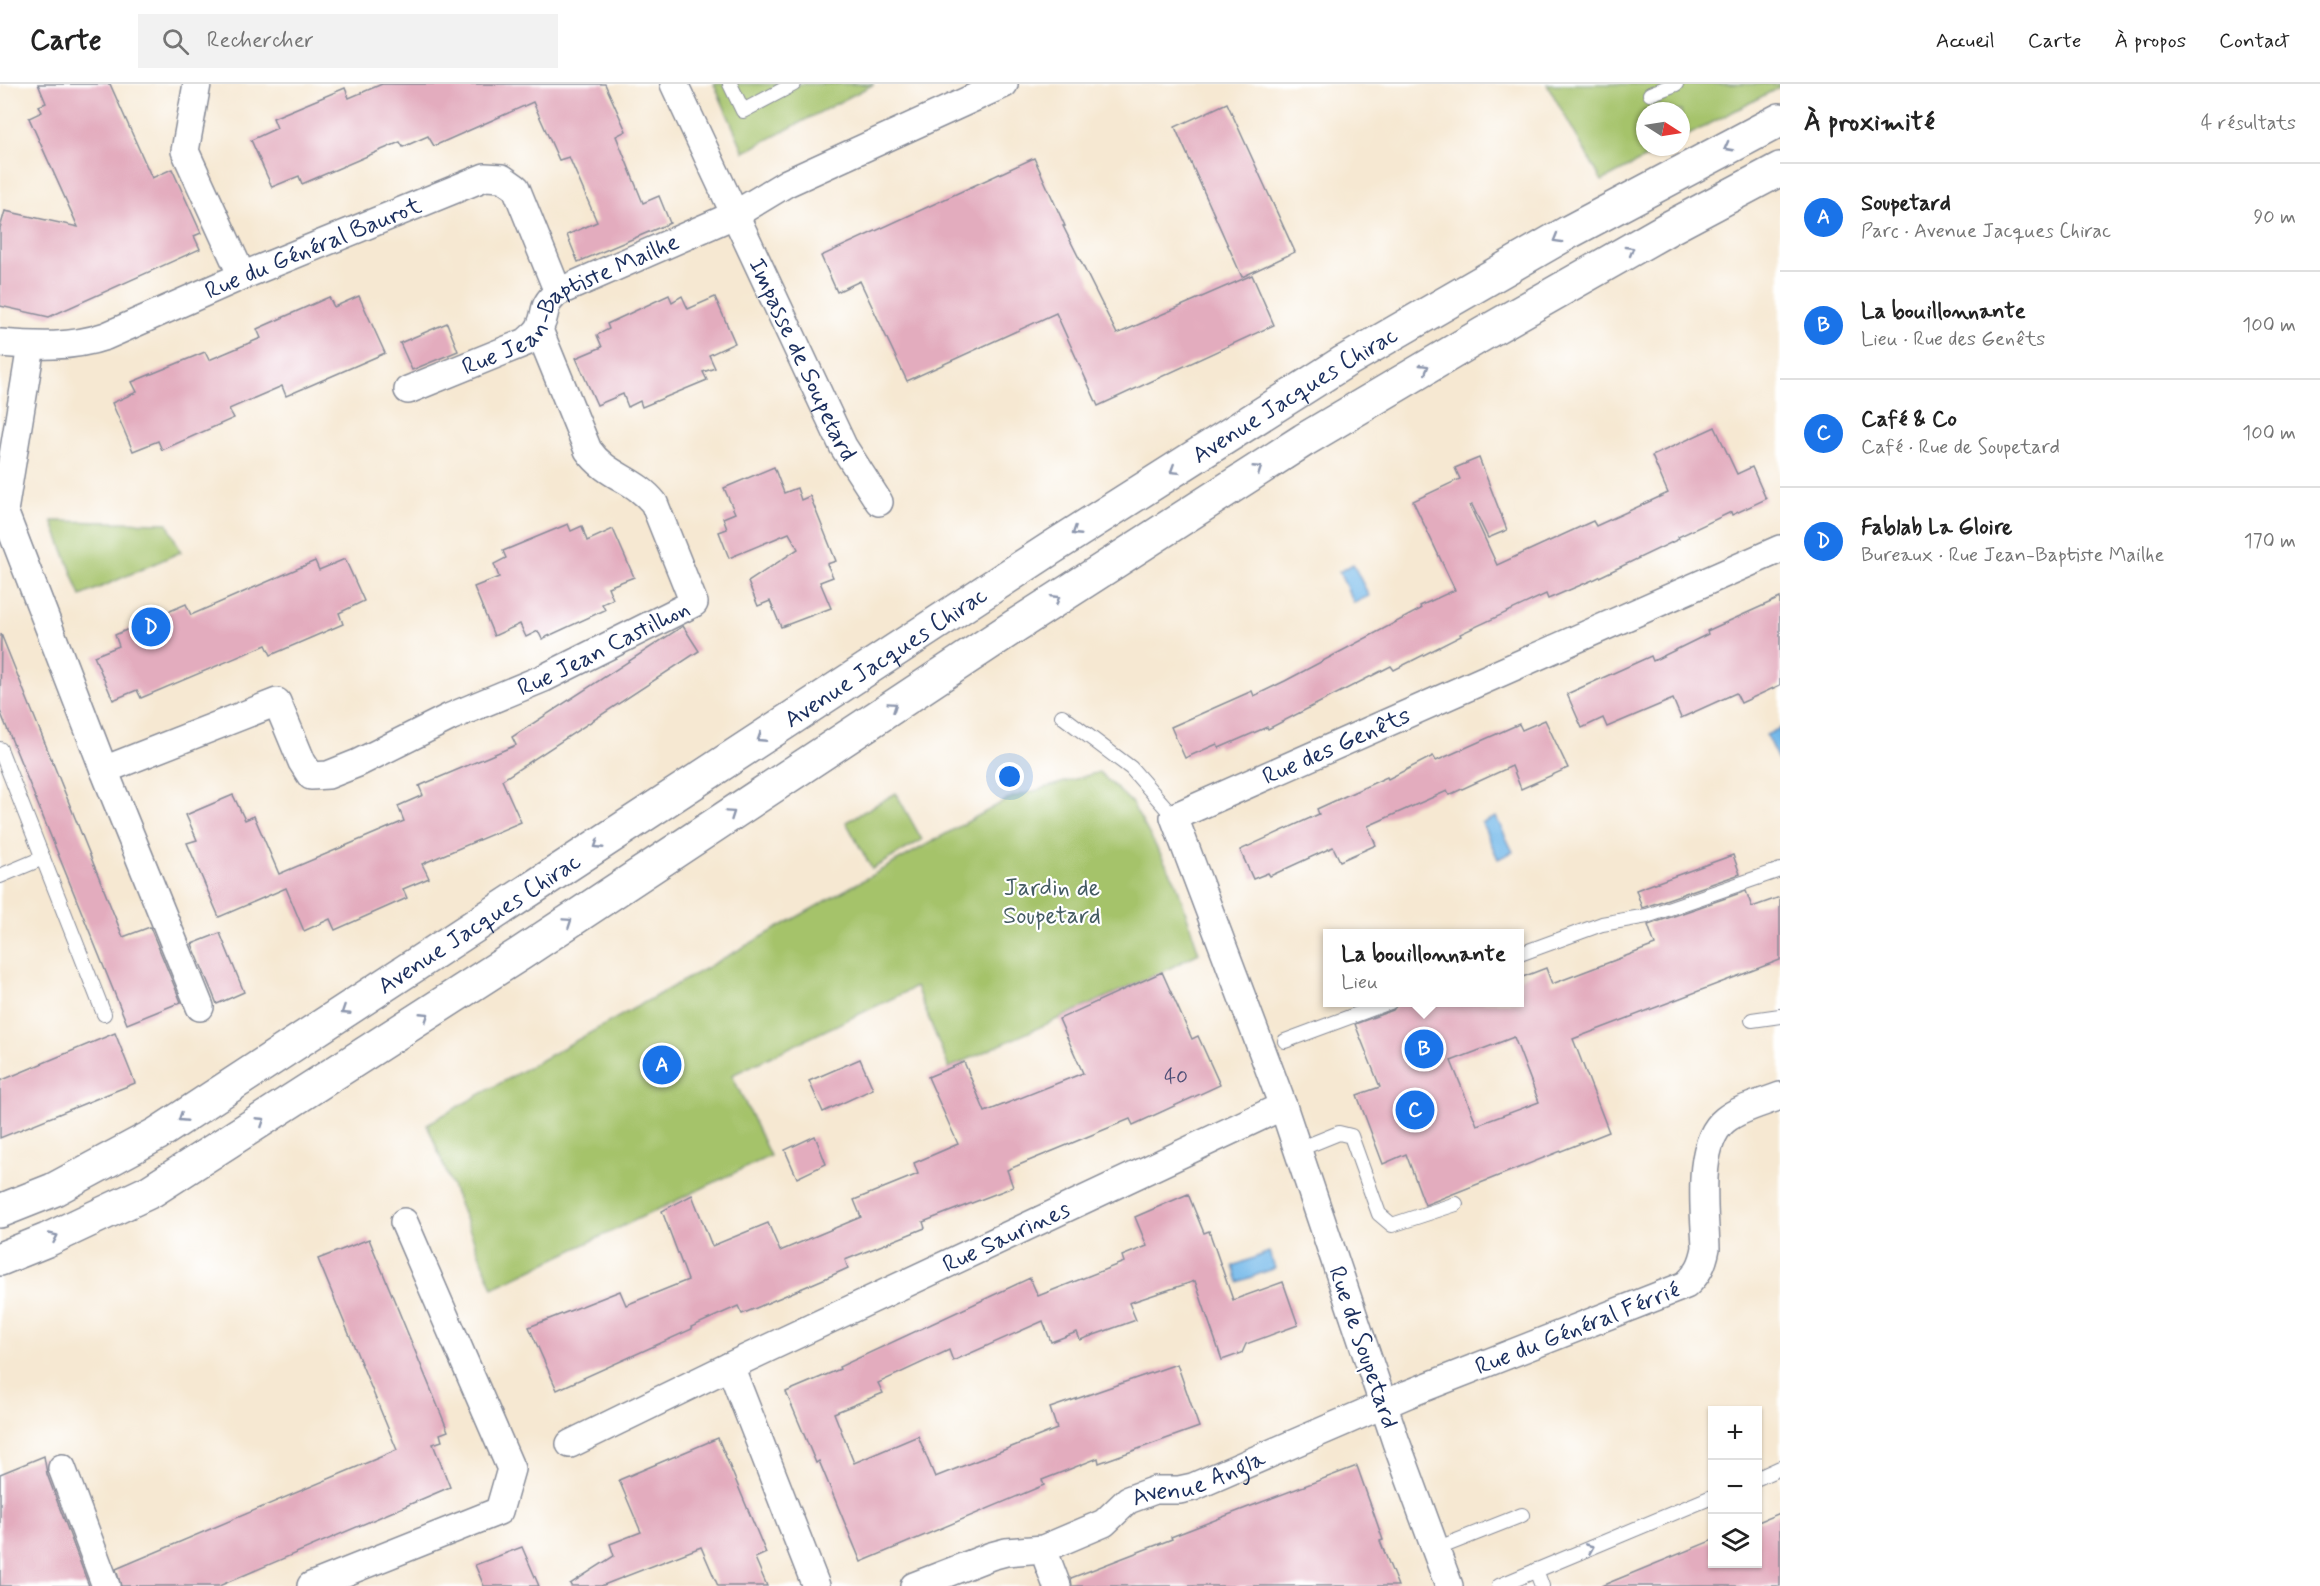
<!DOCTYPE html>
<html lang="fr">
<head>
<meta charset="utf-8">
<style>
	body { margin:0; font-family:Mynerve,sans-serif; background:#f2f2f2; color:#222 }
	.controls { position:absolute; right:18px; bottom:18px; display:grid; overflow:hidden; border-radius:0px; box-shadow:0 2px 4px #0004 }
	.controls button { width:54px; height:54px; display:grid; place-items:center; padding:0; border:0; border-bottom:2px solid #e0e0e0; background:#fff; color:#222; font:30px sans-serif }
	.compass { position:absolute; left:1636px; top:18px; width:54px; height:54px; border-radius:50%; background:#fff; box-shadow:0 2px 4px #0004; rotate:102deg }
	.you { position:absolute; left:1010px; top:693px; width:21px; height:21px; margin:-15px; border:4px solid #fff; border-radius:50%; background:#1a73e8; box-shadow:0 0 0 9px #1a73e833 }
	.badge { display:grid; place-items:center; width:39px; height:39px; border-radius:50%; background:#1a73e8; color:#fff; font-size:20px; font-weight:700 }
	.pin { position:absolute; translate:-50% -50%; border:3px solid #fff; box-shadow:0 2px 6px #0006 }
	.popup { position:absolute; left:1323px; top:845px; width:201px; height:78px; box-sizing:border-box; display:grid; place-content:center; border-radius:0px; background:#fff; filter:drop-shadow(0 2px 4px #0005); font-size:20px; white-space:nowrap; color:#767676 }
	.popup b { font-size:22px; color:#222 }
	.popup::after { content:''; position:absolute; left:50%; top:100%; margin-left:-12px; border:12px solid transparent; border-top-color:#fff }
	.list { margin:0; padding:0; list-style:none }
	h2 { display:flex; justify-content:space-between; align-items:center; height:78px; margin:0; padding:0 24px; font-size:26px }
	h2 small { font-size:20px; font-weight:400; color:#767676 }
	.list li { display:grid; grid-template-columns:39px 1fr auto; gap:18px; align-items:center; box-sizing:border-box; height:108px; padding:0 24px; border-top:2px solid #e0e0e0 }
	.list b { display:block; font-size:22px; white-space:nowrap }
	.list p { margin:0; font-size:20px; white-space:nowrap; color:#767676 }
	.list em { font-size:20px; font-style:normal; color:#767676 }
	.icon { flex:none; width:33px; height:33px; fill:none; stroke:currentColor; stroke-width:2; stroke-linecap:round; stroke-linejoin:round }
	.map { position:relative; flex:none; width:1780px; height:1502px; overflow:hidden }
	header { display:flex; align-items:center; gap:36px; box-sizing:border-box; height:84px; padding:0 30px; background:#fff; border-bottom:2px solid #e0e0e0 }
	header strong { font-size:28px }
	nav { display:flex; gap:33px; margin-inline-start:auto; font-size:21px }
	.search { width:420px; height:54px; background:#f2f2f2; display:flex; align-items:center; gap:15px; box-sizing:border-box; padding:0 21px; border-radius:0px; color:#767676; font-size:22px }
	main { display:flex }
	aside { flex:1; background:#fff }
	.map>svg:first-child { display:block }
	.green { fill:#a5c36b; stroke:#607964; stroke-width:1.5 }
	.water { fill:#72b8e9; stroke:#4674a4; stroke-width:1.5 }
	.building { fill:#e3acbe; fill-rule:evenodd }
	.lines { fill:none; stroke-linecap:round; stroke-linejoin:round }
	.service-casing { stroke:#888c98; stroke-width:16 }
	.minor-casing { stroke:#888c98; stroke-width:30 }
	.secondary-casing { stroke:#888c98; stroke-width:36 }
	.service { stroke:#fff; stroke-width:14 }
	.minor { stroke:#fff; stroke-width:27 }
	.secondary { stroke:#fff; stroke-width:33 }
	.oneway { stroke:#8d97ae }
	.labels { text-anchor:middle; stroke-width:4.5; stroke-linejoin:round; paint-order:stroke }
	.number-label { font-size:21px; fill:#4d4e76 }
	.street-label { font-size:24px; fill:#1b2f5e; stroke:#fff }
	.park-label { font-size:24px; fill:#445b62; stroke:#fff }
</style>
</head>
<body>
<header>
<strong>Carte</strong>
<div class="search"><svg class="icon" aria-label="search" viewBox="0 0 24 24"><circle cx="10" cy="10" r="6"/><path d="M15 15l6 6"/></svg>Rechercher</div>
<nav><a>Accueil</a><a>Carte</a><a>À propos</a><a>Contact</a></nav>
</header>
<main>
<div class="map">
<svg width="1780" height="1502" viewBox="0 0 1780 1502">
	<rect width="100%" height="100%" fill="#fff"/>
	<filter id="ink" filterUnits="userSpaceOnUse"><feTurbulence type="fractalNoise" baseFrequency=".0167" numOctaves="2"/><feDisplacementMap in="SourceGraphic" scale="12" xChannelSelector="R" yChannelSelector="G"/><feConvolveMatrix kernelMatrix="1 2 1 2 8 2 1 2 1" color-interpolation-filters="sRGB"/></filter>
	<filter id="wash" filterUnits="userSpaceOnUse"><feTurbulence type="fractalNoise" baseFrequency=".008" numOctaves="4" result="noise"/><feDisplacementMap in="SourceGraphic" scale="24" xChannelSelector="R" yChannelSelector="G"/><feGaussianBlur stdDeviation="1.35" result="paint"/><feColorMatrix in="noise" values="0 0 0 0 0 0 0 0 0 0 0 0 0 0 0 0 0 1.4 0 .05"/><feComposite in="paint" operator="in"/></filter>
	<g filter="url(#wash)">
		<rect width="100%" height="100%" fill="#f6e8d2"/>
		<g class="green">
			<path d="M 714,0 L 874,0 L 744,68 Z"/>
			<path d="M 1547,0 L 1780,0 L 1780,3 L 1681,55 L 1681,27 L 1645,27 L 1645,63 L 1667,63 L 1602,97 Z"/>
			<path d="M 52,437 L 167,439 L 181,468 L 81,512 Z"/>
			<path d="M 1099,688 L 1131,718 L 1176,798 L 1199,869 L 1162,888 L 949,984 L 916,903 L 732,991 L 770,1072 L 493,1204 L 427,1040 L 1010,714 Z"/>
			<path d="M 896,709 L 922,756 L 872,785 L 846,738 Z"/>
		</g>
		<g class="water">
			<path d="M 1353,480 L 1369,512 L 1354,519 L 1339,488 Z"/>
			<path d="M 1780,644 L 1780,680 L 1766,651 Z"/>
			<path d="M 1496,733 L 1513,768 L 1498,775 L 1482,739 Z"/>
			<path d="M 1269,1168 L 1275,1184 L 1238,1198 L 1233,1182 Z"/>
		</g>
		<g id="blocks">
			<g class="building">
				<path d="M 38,0 L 110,0 L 152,94 L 172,85 L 201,149 L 194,152 L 200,165 L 49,233 L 0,222 L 0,144 L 5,127 L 78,143 L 29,34 L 42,28 L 39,22 L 46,19 Z"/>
				<path d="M 382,0 L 605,0 L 626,47 L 616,52 L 643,119 L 659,112 L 670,139 L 578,178 L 567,151 L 597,138 L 569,73 L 559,76 L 533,18 L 434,62 L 428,52 L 403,63 L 400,58 L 302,100 L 299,92 L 272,103 L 251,56 L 277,44 L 273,34 L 345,4 L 349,14 Z"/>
				<path d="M 1227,19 L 1295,168 L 1242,193 L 1175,43 Z"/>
				<path d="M 1034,74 L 1065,142 L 1063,142 L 1117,250 L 1252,191 L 1274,241 L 1098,322 L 1056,229 L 907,297 L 860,197 L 837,208 L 821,172 Z"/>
				<path d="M 669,211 L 672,218 L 682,212 L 688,225 L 715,213 L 735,259 L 709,271 L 715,284 L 703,288 L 707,296 L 642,323 L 640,317 L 628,323 L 623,310 L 597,321 L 576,274 L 602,263 L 597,251 L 609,245 L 607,240 Z"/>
				<path d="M 359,212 L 385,269 L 286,312 L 282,302 L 229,325 L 234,334 L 162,366 L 158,357 L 133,367 L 112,319 L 137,308 L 132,298 L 205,268 L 209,276 L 261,254 L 257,245 L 329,213 L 334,223 Z"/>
				<path d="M 447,239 L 458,267 L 412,286 L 400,259 Z"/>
				<path d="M 1715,343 L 1737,390 L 1752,383 L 1766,415 L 1732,431 L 1731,428 L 1678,453 L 1679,455 L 1595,495 L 1548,515 L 1546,510 L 1460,550 L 1461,552 L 1394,586 L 1391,582 L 1268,645 L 1267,643 L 1219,664 L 1217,660 L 1185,674 L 1171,643 L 1252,607 L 1254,612 L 1285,597 L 1421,525 L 1420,522 L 1455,506 L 1413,417 L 1460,395 L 1455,384 L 1479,374 L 1507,446 L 1488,454 L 1472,421 L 1470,422 L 1497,481 L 1593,437 L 1596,442 L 1668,409 L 1652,372 Z"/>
				<path d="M 774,383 L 784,409 L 797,404 L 801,416 L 810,412 L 836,477 L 827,480 L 833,493 L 820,498 L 831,524 L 781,543 L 770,517 L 758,522 L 748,498 L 798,465 L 789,449 L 729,474 L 719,448 L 727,445 L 723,434 L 735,429 L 724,404 Z"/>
				<path d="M 568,440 L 571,447 L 582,442 L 587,457 L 613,445 L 634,493 L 608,503 L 613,515 L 602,520 L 605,526 L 542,555 L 538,547 L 526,553 L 520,540 L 494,552 L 474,503 L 499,493 L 494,480 L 506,474 L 503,467 Z"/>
				<path d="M 345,475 L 364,517 L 339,529 L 343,540 L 271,571 L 266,561 L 141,614 L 137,606 L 113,616 L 94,572 L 119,562 L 115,551 L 186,520 L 191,531 L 315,477 L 319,486 Z"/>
				<path d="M 1780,514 L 1780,601 L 1741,619 L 1736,609 L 1681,634 L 1673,615 L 1607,643 L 1603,634 L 1582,644 L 1567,610 L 1651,572 L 1653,577 L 1708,550 L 1707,547 Z"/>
				<path d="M 683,542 L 699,567 L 502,696 L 521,738 L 422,780 L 429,794 L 403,805 L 407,814 L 335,846 L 330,835 L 304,847 L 286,804 L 219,833 L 187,759 L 197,756 L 186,731 L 233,711 L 245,736 L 254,732 L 279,790 L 404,737 L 398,722 L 423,711 L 419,702 L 516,661 L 512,653 Z"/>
				<path d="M 1,550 L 123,853 L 150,843 L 181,918 L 127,940 L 0,627 Z"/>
				<path d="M 1545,636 L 1568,684 L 1521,705 L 1512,682 L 1449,711 L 1447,707 L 1368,742 L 1376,761 L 1340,777 L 1333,763 L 1270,792 L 1268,789 L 1253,795 L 1240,766 L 1319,730 L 1317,725 L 1387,693 L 1388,695 L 1433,672 L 1436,677 L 1519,640 L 1522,646 Z"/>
				<path d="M 1733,771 L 1740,790 L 1642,824 L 1636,806 Z"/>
				<path d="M 1746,807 L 1752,823 L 1780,813 L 1780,876 L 1573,955 L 1609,1048 L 1425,1121 L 1406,1070 L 1383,1080 L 1357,1011 L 1380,1003 L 1355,940 L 1393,926 L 1399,918 L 1520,918 L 1520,894 L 1546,884 L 1552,900 L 1655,861 L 1648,841 ZM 1514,953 L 1539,1018 L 1477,1041 L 1451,977 Z"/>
				<path d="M 220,849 L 244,908 L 217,920 L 192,860 Z"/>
				<path d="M 1162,888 L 1192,955 L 1198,952 L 1220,1001 L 1133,1041 L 1130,1035 L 1007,1086 L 1013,1103 L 923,1138 L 925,1144 L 845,1176 L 848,1184 L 826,1194 L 742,1230 L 738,1222 L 691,1243 L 692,1245 L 557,1306 L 529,1243 L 620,1207 L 626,1221 L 688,1196 L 662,1127 L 692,1111 L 712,1162 L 768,1139 L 780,1167 L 861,1133 L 854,1116 L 918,1090 L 914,1079 L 958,1060 L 928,993 L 964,978 L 985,1028 L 1083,989 L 1059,935 Z"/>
				<path d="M 115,949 L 135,999 L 0,1054 L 0,997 Z"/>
				<path d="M 860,975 L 873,1005 L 823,1028 L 809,997 Z"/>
				<path d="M 815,1052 L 826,1080 L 797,1094 L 785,1066 Z"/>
				<path d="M 1188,1110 L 1204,1149 L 1209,1147 L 1233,1216 L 1283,1198 L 1298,1241 L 1246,1260 L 1242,1269 L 1222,1276 L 1195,1197 L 1129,1219 L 1136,1236 L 1080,1256 L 1077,1248 L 1051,1258 L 1043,1237 L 953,1277 L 949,1266 L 878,1299 L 883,1309 L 834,1329 L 854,1379 L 918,1352 L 935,1393 L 1057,1345 L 1050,1324 L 1177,1280 L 1199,1343 L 1099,1379 L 1098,1374 L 1042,1396 L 1044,1401 L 861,1478 L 819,1377 L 816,1379 L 786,1308 L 840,1285 L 839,1283 L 1030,1194 L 1038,1212 L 1124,1178 L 1122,1172 L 1147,1162 L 1135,1133 Z"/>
				<path d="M 369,1155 L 448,1347 L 440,1350 L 442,1357 L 433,1360 L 450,1403 L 219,1502 L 121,1502 L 116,1485 L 397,1366 L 318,1175 Z"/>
				<path d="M 718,1354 L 766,1469 L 755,1474 L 767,1502 L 718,1502 L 701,1463 L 601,1502 L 571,1502 L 570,1500 L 614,1472 L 610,1460 L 641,1448 L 619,1396 Z"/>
				<path d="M 44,1372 L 47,1390 L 89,1502 L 0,1502 L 0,1390 Z"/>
				<path d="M 1357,1382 L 1383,1456 L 1380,1457 L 1398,1502 L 1072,1502 L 1071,1494 L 1172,1455 L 1171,1453 L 1246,1424 Z"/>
				<path d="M 1780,1429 L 1780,1502 L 1601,1502 L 1713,1456 L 1713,1479 L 1758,1479 L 1758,1438 Z"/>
				<path d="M 522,1463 L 539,1502 L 484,1502 L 475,1481 Z"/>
			</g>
		</g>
	</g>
	<g filter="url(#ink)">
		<use href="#blocks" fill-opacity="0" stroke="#888c98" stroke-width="1.5"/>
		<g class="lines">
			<defs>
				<g id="service">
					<path d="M 730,0 L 743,27 L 794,0"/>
					<path d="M 1650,10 L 1676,0"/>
					<path d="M 1062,632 L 1131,684 L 1174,733"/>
					<path d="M 0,665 L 104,930"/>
					<path d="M 0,792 L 43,774"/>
					<path d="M 1520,870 L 1602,840 L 1647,832 L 1780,786"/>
					<path d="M 1752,936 L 1780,932"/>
					<path d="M 1285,957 L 1390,918"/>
					<path d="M 1297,1066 L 1339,1049 L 1351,1052 L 1379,1130 L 1392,1141 L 1456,1120"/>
					<path d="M 1758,1394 L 1780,1384"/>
					<path d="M 1436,1465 L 1522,1431"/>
					<path d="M 1536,1486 L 1542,1502"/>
					<path d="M 1499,1502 L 1712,1413"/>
				</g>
				<g id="minor">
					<path d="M 197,0 L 185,67 L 242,192"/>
					<path id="s1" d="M 674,0 L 843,362 L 879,418"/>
					<path id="s2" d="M 0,259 C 37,262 71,264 106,252 L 242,192 L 485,93 L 502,94 L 516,104 L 558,208"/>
					<path d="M 31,262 L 4,427 L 104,686 L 200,923"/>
					<path id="s3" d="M 408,306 L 526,258 C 531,253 537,249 540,243 C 548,227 540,223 558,208 L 734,131 L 787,99 L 1004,0"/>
					<path id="s4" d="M 104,686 L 277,618 L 302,678 L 311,692 L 328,691 L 358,679 L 450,633 L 544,594 L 694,519 L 654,419 C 634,394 607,393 588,366 L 539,246"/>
					<path d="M 730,1282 L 816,1502"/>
					<path id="s5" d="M 570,1360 L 730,1282 L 1283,1022"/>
					<path d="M 62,1384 L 106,1502"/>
					<path d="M 1043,1465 L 1057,1502"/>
					<path d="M 311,1502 L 499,1427 L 511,1385 L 404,1138"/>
					<path id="s6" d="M 914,1502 L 991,1472 L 1006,1468 L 1043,1465 L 1104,1439 L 1128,1416 L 1155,1406 L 1179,1406 L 1193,1403 L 1408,1310 L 1686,1201 C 1698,1190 1703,1180 1706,1164 C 1705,1128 1695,1060 1725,1036 C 1740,1024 1763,1019 1780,1012"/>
					<path id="s7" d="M 1449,1502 L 1396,1358 L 1283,1022 L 1174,733 L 1780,465"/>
				</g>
				<g id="secondary">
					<path id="s8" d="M 0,1127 L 53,1106 L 157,1050 L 1053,463 L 1344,278 L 1569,148 L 1780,36"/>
					<path d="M 0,1175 L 47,1156 L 151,1107 L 520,870 L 1015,542 L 1304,356 L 1483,250 L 1669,144 L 1780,85"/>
				</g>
			</defs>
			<use href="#service" class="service-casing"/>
			<use href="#minor" class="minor-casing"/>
			<use href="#secondary" class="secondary-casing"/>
			<use href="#service" class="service"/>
			<use href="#minor" class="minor"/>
			<use href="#secondary" class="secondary"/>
		</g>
		<defs><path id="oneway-chevron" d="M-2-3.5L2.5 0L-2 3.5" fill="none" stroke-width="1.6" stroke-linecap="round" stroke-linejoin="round" transform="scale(1.5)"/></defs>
		<g class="oneway">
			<use href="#oneway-chevron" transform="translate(1728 63) rotate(152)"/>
			<use href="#oneway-chevron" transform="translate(1557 155) rotate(150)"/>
			<use href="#oneway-chevron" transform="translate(1630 166) rotate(-30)"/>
			<use href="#oneway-chevron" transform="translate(1425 284) rotate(-31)"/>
			<use href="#oneway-chevron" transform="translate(1258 385) rotate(-33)"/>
			<use href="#oneway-chevron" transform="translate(1174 386) rotate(148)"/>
			<use href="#oneway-chevron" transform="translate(1076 448) rotate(147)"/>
			<use href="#oneway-chevron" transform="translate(1056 515) rotate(-33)"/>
			<use href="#oneway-chevron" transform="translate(893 622) rotate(-34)"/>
			<use href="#oneway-chevron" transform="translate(761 654) rotate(147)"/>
			<use href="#oneway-chevron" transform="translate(731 730) rotate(-34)"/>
			<use href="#oneway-chevron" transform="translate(598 761) rotate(147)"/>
			<use href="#oneway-chevron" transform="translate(568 838) rotate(-34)"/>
			<use href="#oneway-chevron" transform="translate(345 927) rotate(147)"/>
			<use href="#oneway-chevron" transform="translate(425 932) rotate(-33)"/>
			<use href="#oneway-chevron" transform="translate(182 1034) rotate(147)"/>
			<use href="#oneway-chevron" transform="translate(261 1037) rotate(-33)"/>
			<use href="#oneway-chevron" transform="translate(54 1153) rotate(-25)"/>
			<use href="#oneway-chevron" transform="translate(1590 1464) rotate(-23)"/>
		</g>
	</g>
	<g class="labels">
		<g class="number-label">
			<text x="1176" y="999">40</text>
		</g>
		<g class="street-label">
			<text dy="8" stroke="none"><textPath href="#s2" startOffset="332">Rue du Général Baurot</textPath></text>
			<text dy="8" stroke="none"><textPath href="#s3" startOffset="189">Rue Jean-Baptiste Mailhe</textPath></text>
			<text dy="8" stroke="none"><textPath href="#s1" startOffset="304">Impasse de Soupetard</textPath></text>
			<text dy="8" stroke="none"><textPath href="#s8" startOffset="1532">Avenue Jacques Chirac</textPath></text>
			<text dy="8" stroke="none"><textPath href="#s4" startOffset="588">Rue Jean Castilhon</textPath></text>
			<text dy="8" stroke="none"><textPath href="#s8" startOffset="1046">Avenue Jacques Chirac</textPath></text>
			<text dy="8" stroke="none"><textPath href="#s7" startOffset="994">Rue des Genêts</textPath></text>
			<text dy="8" stroke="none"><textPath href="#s8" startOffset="560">Avenue Jacques Chirac</textPath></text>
			<text dy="8" stroke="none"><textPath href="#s5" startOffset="483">Rue Saurines</textPath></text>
			<text dy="8" stroke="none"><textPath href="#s6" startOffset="718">Rue du Général Férrié</textPath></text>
			<text transform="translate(1364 1263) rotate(71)" y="8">Rue de Soupetard</text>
			<text dy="8" stroke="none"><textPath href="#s6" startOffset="309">Avenue Angla</textPath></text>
		</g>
		<g class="park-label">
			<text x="1052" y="811">Jardin de<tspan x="1052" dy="28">Soupetard</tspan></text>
		</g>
	</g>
</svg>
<div class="controls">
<button>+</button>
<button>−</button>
<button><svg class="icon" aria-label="layers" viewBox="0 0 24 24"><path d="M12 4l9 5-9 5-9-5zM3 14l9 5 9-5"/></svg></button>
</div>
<svg class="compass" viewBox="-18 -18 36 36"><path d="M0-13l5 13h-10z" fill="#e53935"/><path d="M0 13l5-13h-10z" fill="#767676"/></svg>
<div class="you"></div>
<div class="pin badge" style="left:662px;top:981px">A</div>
<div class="pin badge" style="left:1424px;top:965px">B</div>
<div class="popup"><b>La bouillonnante</b>Lieu</div>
<div class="pin badge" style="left:1415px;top:1026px">C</div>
<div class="pin badge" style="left:151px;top:543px">D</div>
</div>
<aside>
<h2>À proximité<small>4 résultats</small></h2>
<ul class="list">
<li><span class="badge">A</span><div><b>Soupetard</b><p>Parc · Avenue Jacques Chirac</p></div><em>90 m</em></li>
<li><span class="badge">B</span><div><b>La bouillonnante</b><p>Lieu · Rue des Genêts</p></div><em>100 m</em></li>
<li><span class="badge">C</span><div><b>Café &amp; Co</b><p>Café · Rue de Soupetard</p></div><em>100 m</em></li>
<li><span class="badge">D</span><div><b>Fablab La Gloire</b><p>Bureaux · Rue Jean-Baptiste Mailhe</p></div><em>170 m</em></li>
</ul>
</aside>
</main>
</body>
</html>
